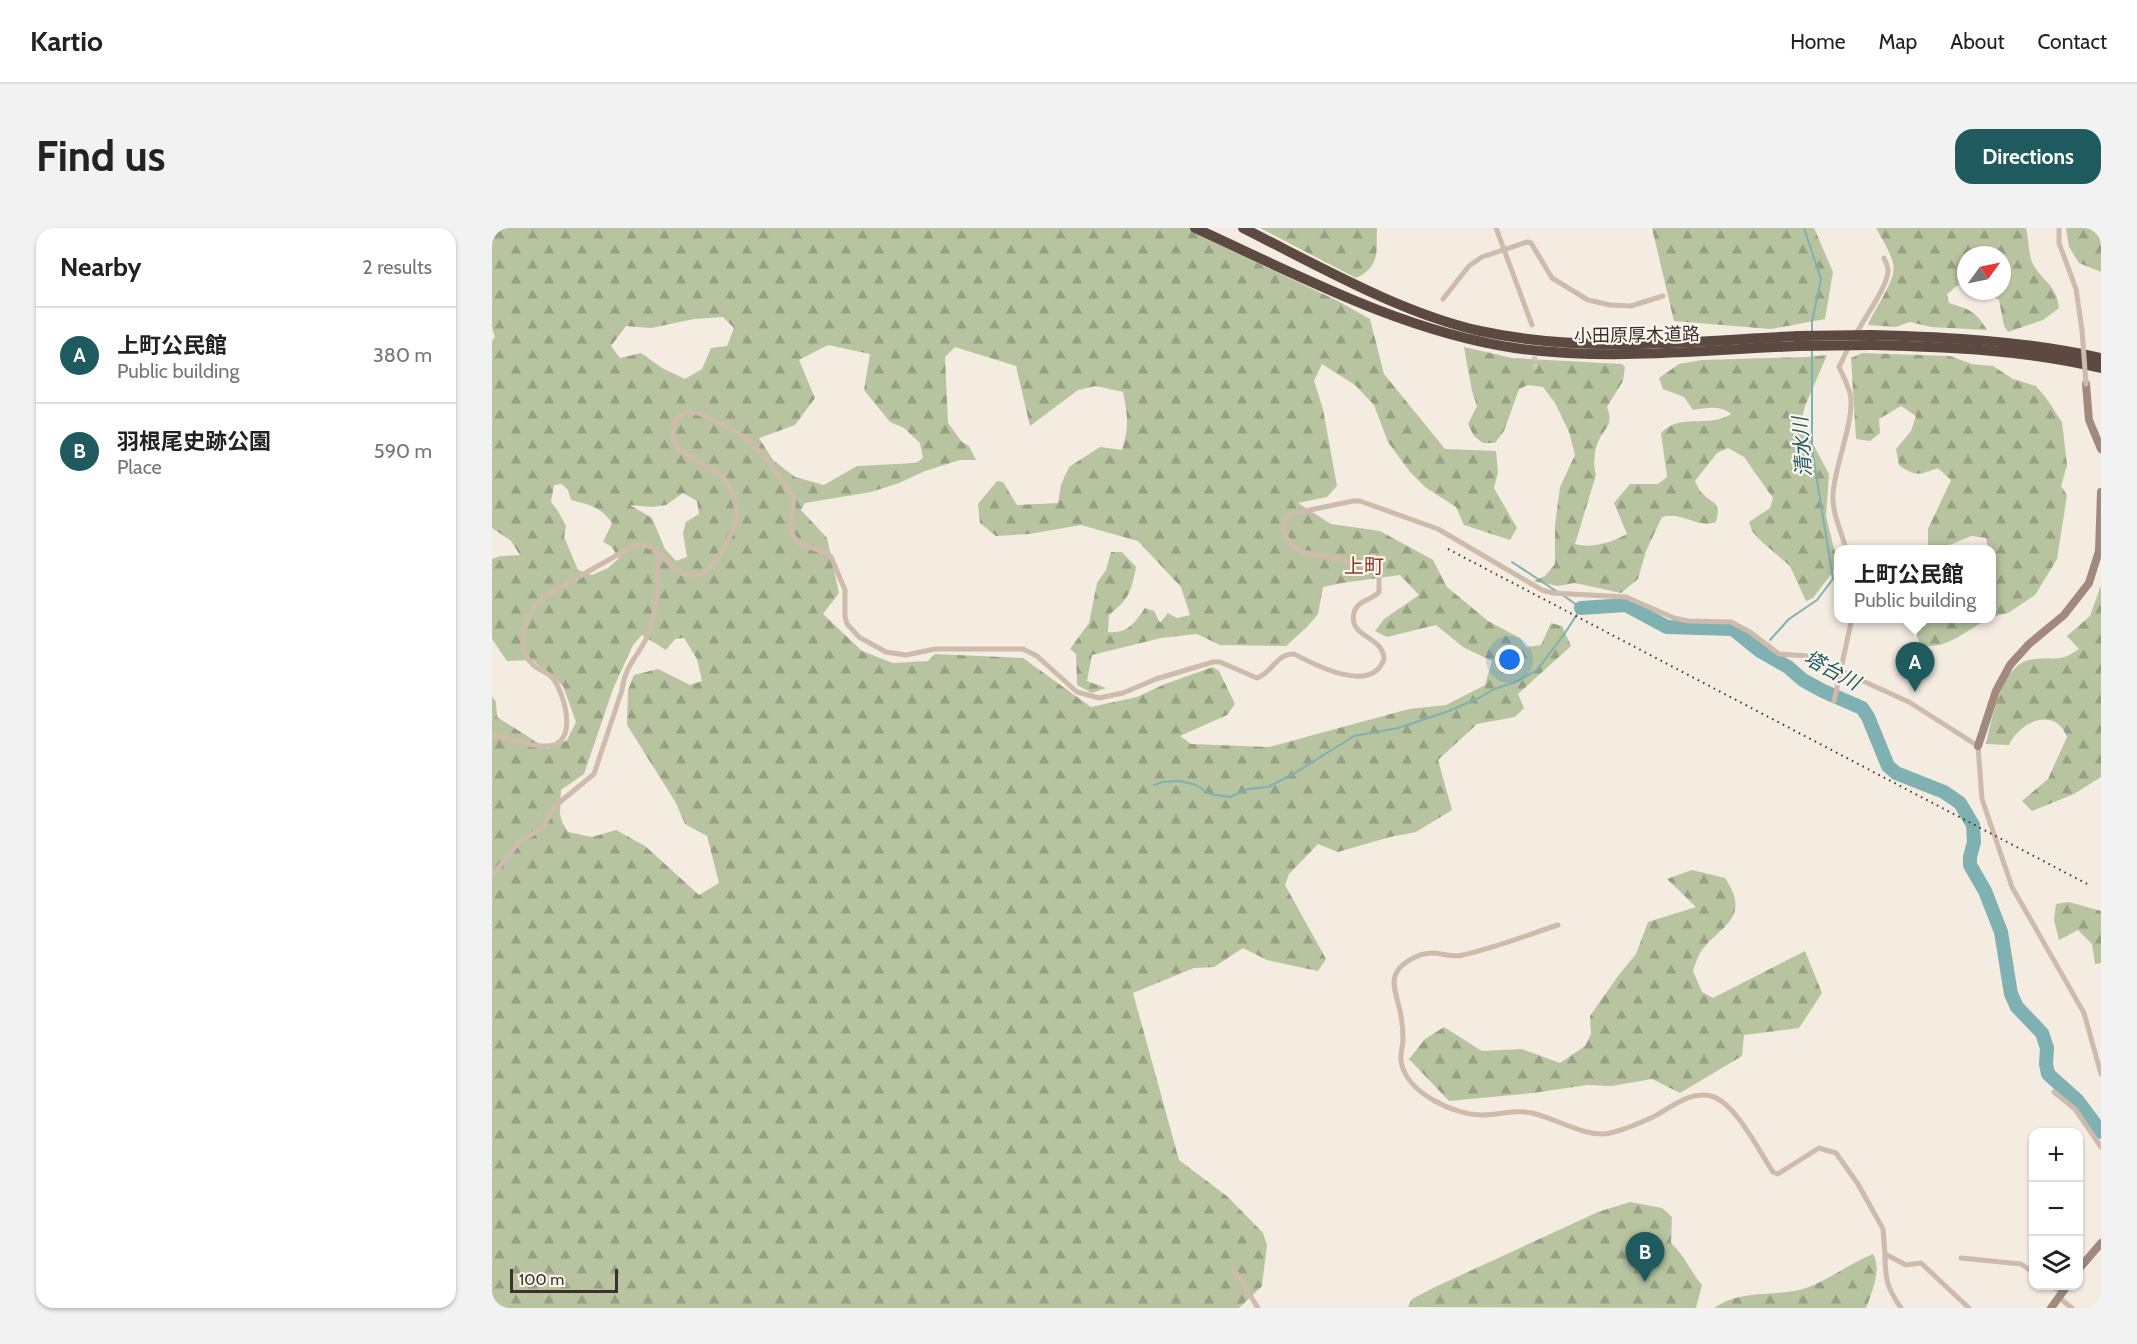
<!DOCTYPE html>
<html lang="en">
<head>
<meta charset="utf-8">
<style>
	body { margin:0; font-family:Cabin,"Noto Sans JP",sans-serif; background:#f2f2f2; color:#222 }
	.controls { position:absolute; right:18px; bottom:18px; display:grid; overflow:hidden; border-radius:12px; box-shadow:0 2px 4px #0004 }
	.controls button { width:54px; height:54px; display:grid; place-items:center; padding:0; border:0; border-bottom:2px solid #e0e0e0; background:#fff; color:#222; font:30px sans-serif }
	.compass { position:absolute; left:1465px; top:18px; width:54px; height:54px; border-radius:50%; background:#fff; box-shadow:0 2px 4px #0004; rotate:57deg }
	.scale { position:absolute; left:18px; bottom:15px; width:108px; box-sizing:border-box; padding-left:6px; border:3px solid #3b302b; border-top:0; font-size:16px; line-height:21px; white-space:nowrap; color:#3b302b; -webkit-text-stroke:4px #fbf5ee; paint-order:stroke }
	.you { position:absolute; left:1018px; top:432px; width:21px; height:21px; margin:-15px; border:4px solid #fff; border-radius:50%; background:#1a73e8; box-shadow:0 0 0 9px #1a73e833 }
	.badge { display:grid; place-items:center; width:39px; height:39px; border-radius:50%; background:#1f5a5e; color:#fff; font-size:20px; font-weight:700 }
	.pin { position:absolute; translate:-50% -50px; filter:drop-shadow(0 2px 3px #0008) }
	.pin::after { content:''; position:absolute; top:32px; width:21px; height:18px; background:inherit; clip-path:polygon(0 0,100% 0,50% 100%) }
	.popup { position:absolute; left:1342px; top:317px; width:162px; height:78px; box-sizing:border-box; display:grid; place-content:center; border-radius:12px; background:#fff; filter:drop-shadow(0 2px 4px #0005); font-size:20px; white-space:nowrap; color:#767676 }
	.popup b { font-size:22px; color:#222 }
	.popup::after { content:''; position:absolute; left:50%; top:100%; margin-left:-12px; border:12px solid transparent; border-top-color:#fff }
	.list { margin:0; padding:0; list-style:none }
	h2 { display:flex; justify-content:space-between; align-items:center; height:78px; margin:0; padding:0 24px; font-size:26px }
	h2 small { font-size:20px; font-weight:400; color:#767676 }
	.list li { display:grid; grid-template-columns:39px 1fr auto; gap:18px; align-items:center; box-sizing:border-box; height:96px; padding:0 24px; border-top:2px solid #e0e0e0 }
	.list b { display:block; font-size:22px; white-space:nowrap }
	.list p { margin:0; font-size:20px; white-space:nowrap; color:#767676 }
	.list em { font-size:20px; font-style:normal; color:#767676 }
	.icon { flex:none; width:33px; height:33px; fill:none; stroke:currentColor; stroke-width:2; stroke-linecap:round; stroke-linejoin:round }
	.map { position:relative; flex:none; width:1609px; height:1080px; overflow:hidden; border-radius:18px }
	header { display:flex; align-items:center; gap:36px; box-sizing:border-box; height:84px; padding:0 30px; background:#fff; border-bottom:2px solid #e0e0e0 }
	header strong { font-size:28px }
	nav { display:flex; gap:33px; margin-inline-start:auto; font-size:21px }
	.intro { display:flex; align-items:center; justify-content:space-between; box-sizing:border-box; height:144px; padding:0 36px }
	h1 { margin:0; font-size:42px }
	.button { padding:15px 27px; border-radius:18px; background:#1f5a5e; color:#fff; font-size:21px; font-weight:700 }
	main { display:flex; gap:36px; padding:0 36px }
	aside { flex:1; background:#fff; border-radius:18px; box-shadow:0 2px 4px #0004 }
	.map>svg:first-child { display:block }
	.forest { fill:url(#forest-firs); fill-rule:evenodd }
	.lines { fill:none; stroke-linecap:round; stroke-linejoin:round }
	.stream { stroke:#7fb0b2; stroke-width:2 }
	.river { stroke:#7fb0b2; stroke-width:14 }
	.street-tunnel { stroke:#cfc6bd; stroke-width:5; stroke-dasharray:5 2.5; stroke-linecap:butt }
	.street { stroke:#cdbbac; stroke-width:5 }
	.secondary { stroke:#a18a7d; stroke-width:8 }
	.highway { stroke:#5c4a42; stroke-width:10 }
	.rail { stroke:#3b302b; stroke-width:2; stroke-dasharray:1.5 4.5; stroke-linecap:butt }
	.street-bridge { stroke:#cdbbac; stroke-width:5 }
	.highway-bridge { stroke:#5c4a42; stroke-width:10 }
	.labels { text-anchor:middle; stroke-width:4.5; stroke-linejoin:round; paint-order:stroke }
	.street-label { font-size:18px; fill:#3b302b; stroke:#fbf5ee }
	.water-label { font-size:20px; font-style:italic; fill:#1f5a5e; stroke:#fbf5ee }
	.neighbourhood-label { font-size:20px; fill:#8c3b22; stroke:#fbf5ee }
</style>
</head>
<body>
<header>
<strong>Kartio</strong>
<nav><a>Home</a><a>Map</a><a>About</a><a>Contact</a></nav>
</header>
<div class="intro"><h1>Find us</h1><a class="button">Directions</a></div>
<main>
<aside>
<h2>Nearby<small>2 results</small></h2>
<ul class="list">
<li><span class="badge">A</span><div><b>上町公民館</b><p>Public building</p></div><em>380 m</em></li>
<li><span class="badge">B</span><div><b>羽根尾史跡公園</b><p>Place</p></div><em>590 m</em></li>
</ul>
</aside>
<div class="map">
<svg width="1609" height="1080" viewBox="0 0 1609 1080">
	<defs>
		<pattern id="forest-firs" width="22" height="20" patternUnits="userSpaceOnUse" patternTransform="scale(1.5)"><rect width="22" height="20" fill="#b8c4a0"/><path d="M5 1l3.5 6h-7zM16 11l3.5 6h-7z" fill="#97a083"/></pattern>
	</defs>
	<rect width="100%" height="100%" fill="#f4ebe1"/>
	<g class="forest">
		<path d="M 0,0 L 701,0 L 700,4 L 846,73 L 878,91 L 892,146 L 953,221 L 1004,223 L 1006,244 L 1002,260 L 1025,300 L 1018,312 L 972,297 L 964,279 L 933,259 L 918,244 L 896,214 L 882,177 L 863,157 L 830,136 L 822,153 L 831,181 L 845,258 L 835,269 L 806,275 L 839,296 L 888,303 L 941,332 L 955,359 L 996,393 L 1028,410 L 1034,419 L 1049,417 L 1059,395 L 1070,398 L 1079,418 L 1026,466 L 1032,480 L 1023,489 L 985,496 L 946,532 L 960,582 L 924,604 L 898,609 L 846,624 L 826,616 L 797,646 L 793,657 L 834,731 L 826,743 L 775,732 L 751,720 L 722,739 L 702,740 L 641,765 L 687,932 L 736,969 L 771,1005 L 775,1017 L 770,1058 L 747,1080 L 0,1080 L 0,468 L 4,474 L 5,489 L 56,521 L 75,512 L 84,494 L 71,458 L 40,432 L 15,433 L 0,411 L 0,331 L 9,328 L 28,327 L 19,313 L 0,300 L 0,113 L 3,109 L 0,100 ZM 231,89 L 242,100 L 235,118 L 219,120 L 210,141 L 193,151 L 170,140 L 149,125 L 128,130 L 119,118 L 134,98 L 159,100 L 202,91 ZM 336,117 L 378,126 L 372,162 L 398,194 L 412,200 L 428,215 L 431,230 L 424,235 L 365,238 L 332,257 L 303,249 L 281,232 L 267,210 L 303,197 L 323,170 L 307,132 ZM 463,119 L 524,138 L 538,198 L 586,162 L 604,158 L 631,164 C 636,188 637,199 630,222 L 608,219 L 577,239 L 569,257 L 566,275 L 525,277 L 511,254 L 505,253 L 486,276 L 488,295 L 504,308 L 537,306 L 589,297 L 646,313 L 689,359 L 698,387 L 685,390 L 676,385 L 668,395 L 662,383 L 653,380 C 643,395 635,406 616,404 L 617,387 C 637,371 639,364 644,339 L 630,324 L 619,324 L 614,342 L 605,355 L 597,395 L 578,421 L 584,426 L 585,457 L 600,465 L 614,460 L 595,453 L 600,427 L 669,410 L 705,406 L 728,417 L 794,418 L 815,399 L 826,386 L 831,359 L 850,355 L 908,347 L 927,367 L 892,391 L 883,403 L 895,409 L 944,397 L 971,419 L 1000,433 L 993,457 L 954,477 L 917,481 L 777,519 L 699,516 L 688,508 L 735,487 L 743,476 L 727,443 L 721,439 L 673,456 L 645,469 L 599,479 L 531,430 L 443,426 L 436,433 L 401,435 L 370,423 L 331,386 L 347,365 L 335,310 L 309,282 L 313,275 L 379,264 L 407,255 L 433,243 L 468,232 L 484,232 L 477,218 L 470,214 L 456,195 L 453,129 ZM 70,256 L 76,262 L 79,272 C 98,277 109,279 120,295 L 111,314 L 119,318 L 127,330 L 116,340 L 100,347 L 86,342 L 72,309 L 74,298 L 66,283 L 59,274 L 62,257 ZM 191,265 L 205,273 L 207,286 L 194,294 L 191,305 L 195,329 L 184,333 L 173,321 L 160,290 L 138,277 L 160,279 L 174,277 ZM 150,407 L 174,422 L 183,411 L 192,410 L 205,431 L 210,453 L 198,457 L 166,441 L 142,447 L 136,462 L 135,497 L 184,575 L 193,596 L 215,608 L 227,655 L 207,667 L 153,618 L 124,602 L 100,609 L 76,604 L 70,594 L 68,586 L 69,562 L 92,546 L 121,461 L 141,417 Z"/>
		<path d="M 768,0 L 885,0 C 884,24 889,38 864,50 Z"/>
		<path d="M 1160,0 L 1322,0 L 1341,44 L 1333,91 L 1279,101 L 1182,93 Z"/>
		<path d="M 1384,0 L 1534,0 C 1537,11 1536,24 1540,34 C 1548,52 1565,56 1567,80 L 1551,92 L 1516,104 L 1512,98 L 1507,72 L 1490,63 L 1510,63 L 1510,27 L 1474,27 L 1474,57 L 1466,57 L 1455,66 L 1457,75 C 1478,82 1483,82 1495,102 L 1439,99 L 1418,94 L 1404,99 L 1376,97 C 1382,81 1406,51 1401,35 C 1398,23 1390,11 1384,0 Z"/>
		<path d="M 1574,0 L 1609,0 L 1609,44 L 1587,35 L 1577,19 Z"/>
		<path d="M 972,119 L 1020,130 L 1130,136 L 1133,139 L 1131,153 L 1115,179 C 1122,198 1113,198 1106,214 C 1102,223 1101,238 1104,247 L 1083,316 C 1100,321 1120,314 1135,306 L 1122,275 L 1138,256 L 1166,256 L 1175,249 L 1169,205 C 1189,184 1216,201 1239,186 C 1228,177 1214,180 1201,182 L 1192,169 L 1171,161 L 1167,150 L 1187,136 L 1210,132 L 1315,129 L 1335,127 L 1313,178 L 1309,194 L 1337,246 L 1334,288 L 1346,337 L 1321,370 L 1314,373 L 1298,338 L 1269,313 L 1260,303 L 1257,294 L 1278,280 L 1281,270 L 1252,229 L 1236,220 L 1225,225 L 1203,253 C 1205,257 1207,263 1211,266 C 1223,278 1229,273 1224,294 C 1206,301 1190,283 1170,289 L 1154,323 L 1146,351 L 1129,365 L 1083,355 L 1066,358 L 1042,353 L 1053,348 L 1063,336 L 1063,297 L 1068,259 L 1083,227 L 1077,204 L 1063,175 L 1051,159 L 1036,157 L 1027,161 L 1012,203 L 1003,215 L 991,215 L 982,208 L 976,196 L 985,178 L 980,163 Z"/>
		<path d="M 1370,125 L 1458,128 L 1480,136 L 1501,138 L 1521,151 L 1544,158 L 1554,170 L 1570,194 L 1575,237 L 1569,258 L 1575,267 L 1565,331 L 1543,367 L 1516,385 L 1500,389 L 1500,322 L 1496,321 L 1494,310 L 1479,308 L 1453,319 L 1436,321 L 1436,301 L 1459,252 L 1446,240 C 1427,247 1424,249 1407,237 L 1404,221 L 1419,203 L 1424,188 L 1409,178 L 1387,191 L 1388,205 L 1378,213 L 1364,211 L 1359,130 Z"/>
		<path d="M 1609,357 L 1609,549 L 1582,566 L 1540,583 L 1530,573 L 1556,551 L 1575,509 C 1563,478 1528,493 1517,517 L 1494,516 C 1500,492 1509,438 1537,432 C 1560,427 1565,437 1587,421 L 1575,408 L 1598,388 Z"/>
		<path d="M 1428,390 L 1496,390 L 1496,391 C 1475,402 1453,423 1429,417 C 1423,407 1423,401 1428,390 Z"/>
		<path d="M 1200,642 L 1233,650 C 1261,692 1226,698 1208,725 C 1205,730 1203,737 1201,743 L 1210,764 L 1221,770 L 1313,723 L 1330,765 L 1307,800 L 1252,807 L 1250,828 L 1188,865 L 1160,851 L 1120,858 L 1095,857 L 1041,865 L 957,873 L 917,831 L 933,811 L 952,799 L 990,823 L 1030,821 L 1068,835 L 1093,818 L 1099,806 L 1098,788 L 1126,748 L 1144,726 L 1156,694 L 1204,679 L 1175,651 Z"/>
		<path d="M 1577,674 L 1609,683 L 1609,735 L 1603,736 L 1600,716 L 1586,702 L 1567,712 L 1562,692 L 1564,676 Z"/>
		<path d="M 1138,974 L 1170,980 L 1180,989 L 1179,1015 C 1192,1027 1199,1044 1210,1057 L 1204,1080 L 916,1079 L 920,1071 L 941,1060 L 1106,984 Z"/>
		<path d="M 1381,1026 C 1390,1041 1380,1064 1374,1080 L 1222,1080 C 1249,1061 1281,1069 1311,1061 C 1332,1055 1358,1035 1381,1026 Z"/>
	</g>
	<g class="lines">
		<g class="stream">
			<path d="M 1312,0 L 1329,51 L 1320,94 L 1320,104"/>
			<path d="M 1020,334 L 1064,363"/>
			<path d="M 1278,412 L 1297,391 L 1325,372 L 1341,351 L 1320,221 L 1320,122"/>
			<path d="M 1268,423 L 1271,419"/>
			<path d="M 662,557 L 670,554 L 688,553 L 704,557 L 718,566 L 738,569 L 756,561 L 776,559 L 803,545 L 862,508 L 906,500 L 957,483 L 989,469 L 1002,461 L 1024,454 L 1045,442 L 1073,405 L 1089,380 L 1072,368"/>
		</g>
		<path class="river" d="M 1089,380 L 1134,377 L 1175,399 L 1241,401 L 1268,423 L 1296,439 L 1311,452 L 1331,463 L 1370,480 L 1376,489 L 1396,538 L 1404,545 L 1452,564 L 1468,575 L 1481,597 L 1482,614 L 1478,629 L 1478,637 L 1493,663 L 1509,704 L 1519,766 L 1525,779 L 1550,805 L 1555,820 L 1554,836 L 1556,846 L 1585,872 L 1609,904"/>
		<path class="street-tunnel" d="M 1042,121 L 1043,141"/>
		<g class="street">
			<path d="M 1004,0 L 1040,97"/>
			<path d="M 1567,0 L 1567,15 L 1584,61 L 1590,102"/>
			<path d="M 951,71 L 977,38 L 990,29 L 1035,14 L 1039,15 L 1060,50 L 1096,72 L 1118,77 L 1139,78 L 1171,68"/>
			<path d="M 1363,108 C 1371,92 1395,59 1396,44 C 1397,40 1394,35 1392,30"/>
			<path d="M 1354,322 C 1350,303 1340,287 1341,267 C 1342,238 1364,191 1358,165 C 1355,156 1351,147 1347,139 L 1358,116"/>
			<path d="M 1342,473 L 1360,390"/>
			<path d="M 0,507 C 17,511 38,519 55,518 C 87,517 73,468 62,452 C 57,444 47,443 40,436 C 22,417 34,384 51,369 L 143,317 C 169,312 173,343 196,347 C 202,348 209,347 214,343 C 224,336 245,299 245,287 C 245,275 238,257 230,248 L 186,221 C 173,206 184,178 206,185 C 216,189 248,205 256,212 C 273,228 290,251 302,271 L 298,300 L 301,308 L 308,316 L 333,324 L 339,329 L 353,362 L 353,389 L 355,396 L 367,409 L 394,424 L 414,427 L 443,421 L 531,421 L 545,428 L 585,464 L 607,470 L 631,465 L 664,451 L 721,434 L 728,434 L 765,450 C 780,445 785,425 802,426 C 823,437 880,467 892,431 C 891,407 856,410 862,385 C 864,373 880,372 887,364 L 887,348 L 878,340 L 840,329 L 810,324 L 804,321 L 795,311 L 791,300 L 792,292 L 799,286 L 861,273 L 868,273 L 946,301 L 1050,362 L 1061,365 L 1134,369 L 1182,390 L 1196,393 L 1239,394 L 1258,404 L 1287,426 L 1316,428 L 1417,474 L 1486,518 L 1490,571 L 1520,659 L 1592,785 L 1609,846"/>
			<path d="M 0,648 L 26,615 L 51,599 L 63,578 L 102,546 L 130,462 C 133,438 144,431 154,411 C 167,385 166,350 165,322"/>
			<path d="M 1066,697 C 1035,707 1003,720 971,727 C 960,730 950,725 940,725 C 927,725 907,735 903,748 C 900,757 905,770 907,779 C 910,790 911,800 911,811 C 911,818 908,826 909,833 C 914,865 962,887 991,887 C 1008,887 1023,881 1040,885 C 1063,890 1097,911 1118,905 C 1132,902 1148,895 1161,889 C 1179,880 1196,863 1219,868 C 1243,874 1267,923 1281,944 L 1286,946 L 1327,920 L 1344,925 L 1366,956 L 1391,1001 L 1393,1026 L 1414,1037 L 1429,1035 L 1477,1080"/>
			<path d="M 1562,864 L 1583,881 L 1609,919"/>
			<path d="M 1393,1026 C 1393,1051 1395,1060 1409,1080"/>
			<path d="M 1469,1030 L 1529,1036 L 1542,1045"/>
			<path d="M 741,1040 L 766,1080"/>
			<path d="M 1560,1058 L 1570,1064"/>
			<path d="M 1566,1069 L 1580,1080"/>
		</g>
		<g class="secondary">
			<path d="M 1594,156 L 1597,192 L 1609,221"/>
			<path d="M 1486,518 L 1504,463 L 1518,437 L 1537,416 L 1572,387 L 1597,355 L 1607,323 L 1609,264"/>
			<path d="M 1586,1042 L 1609,1015"/>
			<path d="M 1559,1080 L 1575,1058"/>
		</g>
		<g class="highway">
			<path d="M 703,0 C 806,47 910,103 1023,120 C 1116,133 1212,122 1305,118"/>
			<path d="M 751,0 C 825,37 908,85 988,103 C 1092,126 1201,113 1306,108"/>
			<path d="M 1379,107 C 1456,109 1533,113 1609,130"/>
			<path d="M 1380,117 C 1457,119 1534,122 1609,140"/>
		</g>
		<path class="rail" d="M 956,321 L 1599,658"/>
		<path class="street-bridge" d="M 1590,102 L 1594,156"/>
		<g class="highway-bridge">
			<path d="M 1306,108 L 1379,107"/>
			<path d="M 1305,118 L 1380,117"/>
		</g>
	</g>
	<g class="labels">
		<g class="street-label">
			<text transform="translate(1145 107) rotate(-1)" y="6">小田原厚木道路</text>
		</g>
		<g class="water-label">
			<text transform="translate(1310 219) rotate(-94)" y="7">清水川</text>
			<text transform="translate(1340 442) rotate(28)" y="7">塔台川</text>
		</g>
		<g class="neighbourhood-label">
			<text x="872" y="345">上町</text>
		</g>
	</g>
</svg>
<div class="controls">
<button>+</button>
<button>−</button>
<button><svg class="icon" aria-label="layers" viewBox="0 0 24 24"><path d="M12 4l9 5-9 5-9-5zM3 14l9 5 9-5"/></svg></button>
</div>
<svg class="compass" viewBox="-18 -18 36 36"><path d="M0-13l5 13h-10z" fill="#e53935"/><path d="M0 13l5-13h-10z" fill="#767676"/></svg>
<div class="scale">100 m</div>
<div class="you"></div>
<div class="pin badge" style="left:1423px;top:464px">A</div>
<div class="popup"><b>上町公民館</b>Public building</div>
<div class="pin badge" style="left:1153px;top:1054px">B</div>
</div>
</main>
</body>
</html>
